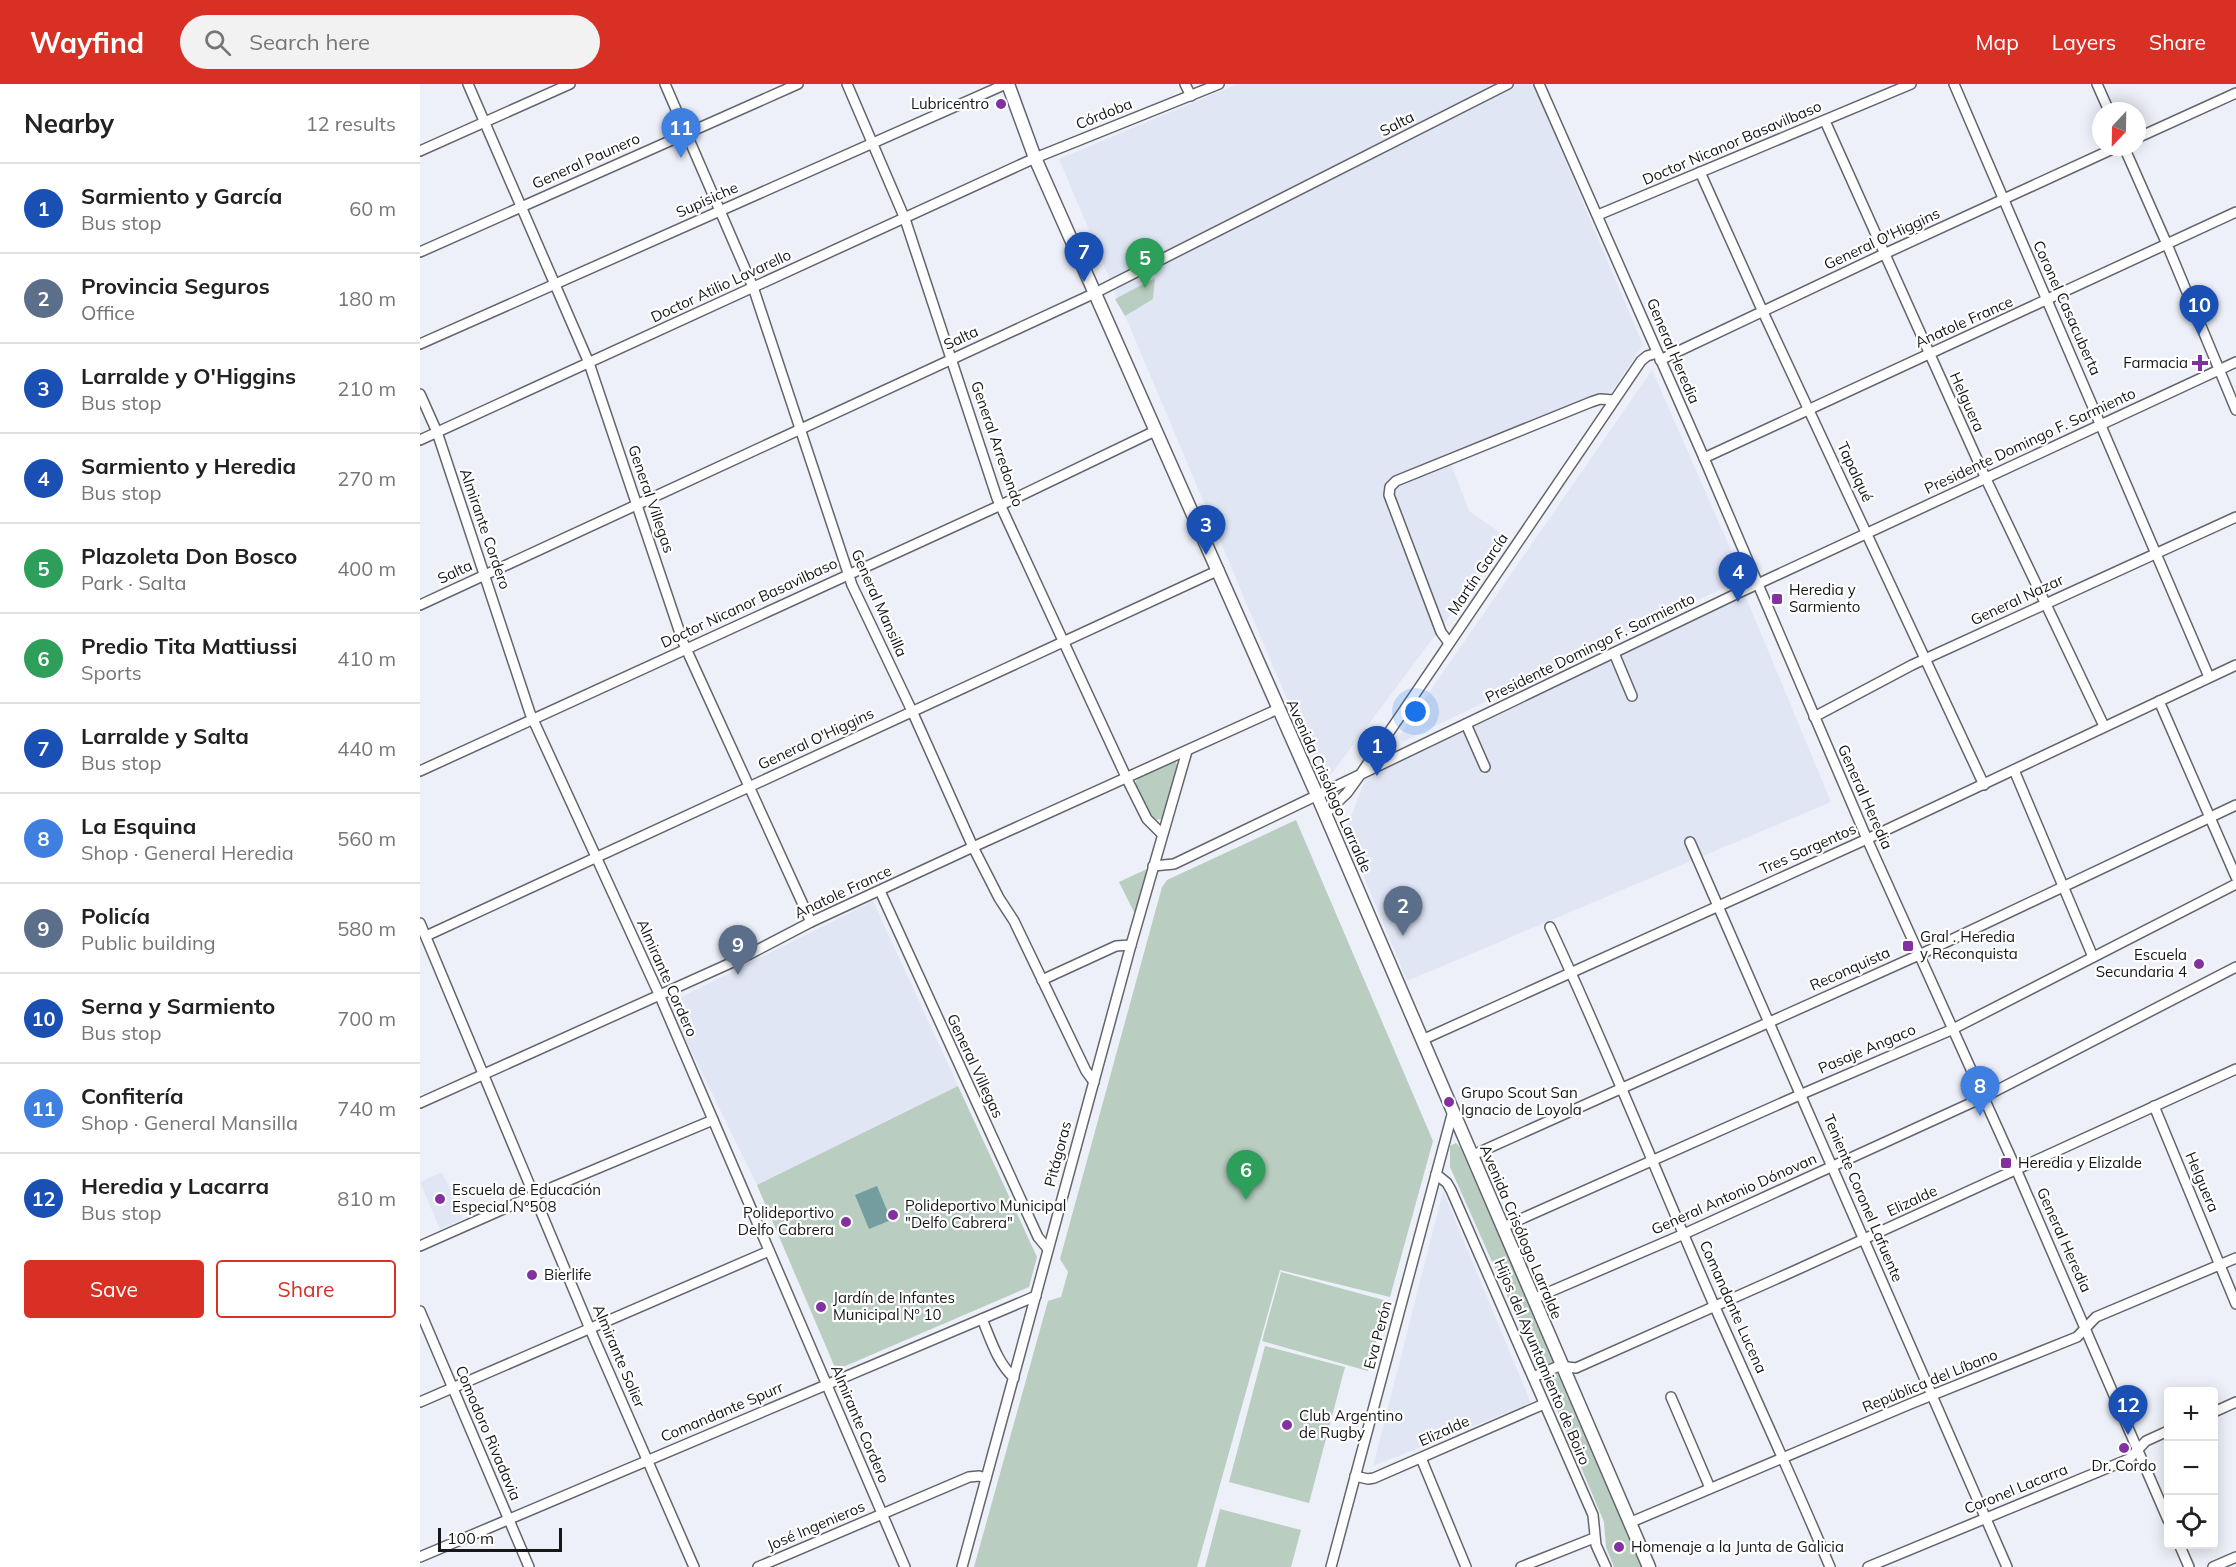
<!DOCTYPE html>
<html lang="en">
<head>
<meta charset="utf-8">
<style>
	body { margin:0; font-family:Mulish,sans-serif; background:#f2f2f2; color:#222 }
	.controls { position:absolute; right:18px; bottom:18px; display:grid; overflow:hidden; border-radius:6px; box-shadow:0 3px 15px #0003 }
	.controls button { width:54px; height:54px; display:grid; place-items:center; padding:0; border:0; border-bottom:2px solid #e0e0e0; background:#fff; color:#222; font:30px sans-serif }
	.compass { position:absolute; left:1672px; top:18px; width:54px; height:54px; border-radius:50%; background:#fff; box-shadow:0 3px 15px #0003; rotate:202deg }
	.scale { position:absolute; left:18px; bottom:15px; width:124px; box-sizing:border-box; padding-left:6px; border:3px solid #161719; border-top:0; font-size:16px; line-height:21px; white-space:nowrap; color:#161719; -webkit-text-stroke:4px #fff; paint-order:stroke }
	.you { position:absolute; left:996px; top:628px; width:21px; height:21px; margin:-15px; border:4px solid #fff; border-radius:50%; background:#1a73e8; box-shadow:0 0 0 9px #1a73e833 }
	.badge { display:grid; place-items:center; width:39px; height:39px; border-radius:50%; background:#d93025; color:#fff; font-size:20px; font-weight:700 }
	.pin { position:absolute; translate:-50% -50px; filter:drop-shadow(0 2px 3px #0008) }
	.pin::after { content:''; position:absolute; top:32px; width:21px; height:18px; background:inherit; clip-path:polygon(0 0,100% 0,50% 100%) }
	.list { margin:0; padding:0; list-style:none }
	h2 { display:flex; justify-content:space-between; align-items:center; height:78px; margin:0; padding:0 24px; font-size:26px }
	h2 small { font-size:20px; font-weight:400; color:#767676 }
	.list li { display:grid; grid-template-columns:39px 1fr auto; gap:18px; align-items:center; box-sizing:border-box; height:90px; padding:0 24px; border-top:2px solid #e0e0e0 }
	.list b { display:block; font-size:22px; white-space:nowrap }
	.list p { margin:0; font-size:20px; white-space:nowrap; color:#767676 }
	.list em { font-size:20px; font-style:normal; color:#767676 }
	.actions { display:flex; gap:12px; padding:18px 24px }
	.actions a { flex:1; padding:14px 0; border:2px solid #d93025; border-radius:6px; text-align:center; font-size:21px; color:#d93025 }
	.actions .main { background:#d93025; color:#fff }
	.icon { flex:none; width:33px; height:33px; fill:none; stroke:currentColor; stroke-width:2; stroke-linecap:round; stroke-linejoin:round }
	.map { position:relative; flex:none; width:1816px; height:1483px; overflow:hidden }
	header { display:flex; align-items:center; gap:36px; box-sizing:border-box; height:84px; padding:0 30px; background:#d93025; color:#fff }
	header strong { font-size:28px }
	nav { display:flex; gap:33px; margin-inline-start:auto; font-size:21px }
	.search { width:420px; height:54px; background:#f2f2f2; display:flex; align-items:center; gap:15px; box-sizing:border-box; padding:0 21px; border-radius:33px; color:#767676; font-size:22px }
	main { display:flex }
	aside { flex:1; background:#fff }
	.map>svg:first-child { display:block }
	.built { fill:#e1e6f5 }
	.green { fill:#b9cdc1 }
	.water { fill:#749da0 }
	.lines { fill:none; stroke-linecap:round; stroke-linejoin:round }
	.minor-casing { stroke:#63656c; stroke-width:12 }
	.major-casing { stroke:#63656c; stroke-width:15 }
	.minor { stroke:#fff; stroke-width:9 }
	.major { stroke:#fff; stroke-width:12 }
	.poi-dot { fill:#8331a1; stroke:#fff; stroke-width:2 }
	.labels { text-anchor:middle; stroke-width:4.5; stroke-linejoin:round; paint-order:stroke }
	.poi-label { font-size:15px; fill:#161719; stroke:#fff; text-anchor:start }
	.street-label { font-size:15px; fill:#161719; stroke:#fff }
</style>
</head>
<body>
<header>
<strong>Wayfind</strong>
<div class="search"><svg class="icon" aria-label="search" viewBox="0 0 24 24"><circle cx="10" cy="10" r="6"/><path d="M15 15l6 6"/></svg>Search here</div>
<nav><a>Map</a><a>Layers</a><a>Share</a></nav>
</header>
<main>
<aside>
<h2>Nearby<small>12 results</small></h2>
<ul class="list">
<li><span class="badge" style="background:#1a4fb4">1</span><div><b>Sarmiento y García</b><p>Bus stop</p></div><em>60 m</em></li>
<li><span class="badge" style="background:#5c6f8a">2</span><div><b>Provincia Seguros</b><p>Office</p></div><em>180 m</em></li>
<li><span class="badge" style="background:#1a4fb4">3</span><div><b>Larralde y O'Higgins</b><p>Bus stop</p></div><em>210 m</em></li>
<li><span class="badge" style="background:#1a4fb4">4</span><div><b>Sarmiento y Heredia</b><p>Bus stop</p></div><em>270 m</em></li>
<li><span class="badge" style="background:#2e9e5b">5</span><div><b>Plazoleta Don Bosco</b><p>Park · Salta</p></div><em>400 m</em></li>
<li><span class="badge" style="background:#2e9e5b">6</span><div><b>Predio Tita Mattiussi</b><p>Sports</p></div><em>410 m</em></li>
<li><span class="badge" style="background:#1a4fb4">7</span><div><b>Larralde y Salta</b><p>Bus stop</p></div><em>440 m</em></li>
<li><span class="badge" style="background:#3f7fe0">8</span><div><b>La Esquina</b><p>Shop · General Heredia</p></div><em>560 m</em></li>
<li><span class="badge" style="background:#5c6f8a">9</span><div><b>Policía</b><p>Public building</p></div><em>580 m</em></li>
<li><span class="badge" style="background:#1a4fb4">10</span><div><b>Serna y Sarmiento</b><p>Bus stop</p></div><em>700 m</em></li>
<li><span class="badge" style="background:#3f7fe0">11</span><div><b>Confitería</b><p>Shop · General Mansilla</p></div><em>740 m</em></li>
<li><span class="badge" style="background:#1a4fb4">12</span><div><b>Heredia y Lacarra</b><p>Bus stop</p></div><em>810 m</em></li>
</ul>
<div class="actions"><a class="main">Save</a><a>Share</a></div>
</aside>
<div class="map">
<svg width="1816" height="1483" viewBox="0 0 1816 1483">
	<rect width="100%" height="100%" fill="#edf0f8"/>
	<g class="built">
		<path d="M 817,0 L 1113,0 L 1223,261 L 1192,307 L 1027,369 L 1049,427 L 1088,454 L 903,701 L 639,75 Z"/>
		<path d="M 1232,286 L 1322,491 L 1318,497 L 982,658 L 979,652 Z"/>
		<path d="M 1325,511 L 1411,718 L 987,897 L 925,747 L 951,681 Z"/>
		<path d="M 453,817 L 538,1002 L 337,1101 L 248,920 Z"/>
		<path d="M 22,1088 L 43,1135 L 20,1145 L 0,1098 Z"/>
		<path d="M 1023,1107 L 1111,1319 L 953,1382 Z"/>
	</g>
	<g class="green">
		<path d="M 735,194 L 733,215 L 705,232 L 695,215 Z"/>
		<path d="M 753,677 L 756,678 L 757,681 L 742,735 L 734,736 L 716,702 L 716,697 L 719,693 Z"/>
		<path d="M 876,736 L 1013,1057 L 970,1213 L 860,1186 L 777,1483 L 554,1483 L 628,1217 L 641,1213 L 648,1188 L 640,1175 L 742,803 L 747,796 Z"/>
		<path d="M 729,784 L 715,830 L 699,798 Z"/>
		<path d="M 538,1002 L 617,1173 L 609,1203 L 416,1286 L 337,1101 Z"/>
		<path d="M 1036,1059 L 1040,1063 L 1134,1278 L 1120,1286 L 1030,1083 L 1030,1062 Z"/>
		<path d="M 861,1188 L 967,1217 L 948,1287 L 842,1257 Z"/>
		<path d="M 845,1262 L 925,1283 L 889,1419 L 809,1398 Z"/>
		<path d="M 1135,1288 L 1138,1290 L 1222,1483 L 1194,1483 L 1186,1463 L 1184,1438 L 1123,1293 Z"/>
		<path d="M 800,1425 L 881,1446 L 871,1483 L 785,1483 Z"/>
	</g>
	<path class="water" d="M 457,1102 L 471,1136 L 449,1145 L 435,1111 Z"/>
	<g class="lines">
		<defs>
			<g id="minor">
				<path d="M 48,0 L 169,279 L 263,558 L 391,838"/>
				<path d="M 245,0 L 333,203 L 432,501 L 492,627 L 553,763 L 579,814 L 594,837 L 666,987 L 674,998"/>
				<path d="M 427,0 L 485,135 L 577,414 L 707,695 L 727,735 L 742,750"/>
				<path d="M 765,0 L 771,12"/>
				<path d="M 1119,0 L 1284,374 L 1447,755 L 1596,1085 L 1748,1436"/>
				<path d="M 1534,0 L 1789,593"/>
				<path d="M 1677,0 L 1689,27"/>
				<path d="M 1405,37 L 1566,395 L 1684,642"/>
				<path d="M 1717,54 L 1816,9"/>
				<path d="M 1704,63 L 1746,158 L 1816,326"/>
				<path d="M 0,67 L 150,0"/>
				<path d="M 1280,88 L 1343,228 L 1564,701"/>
				<path d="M 1178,131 L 1491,0"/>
				<path d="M 0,168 L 378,0"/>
				<path d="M 0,260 L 586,0"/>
				<path d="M 1240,276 L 1464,170 L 1697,63"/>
				<path d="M 0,310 L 17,348 L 110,629 L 239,910 L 485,1483"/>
				<path d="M 0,356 L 615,74 L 799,0"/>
				<path d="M 1284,374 L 1816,128"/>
				<path d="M 0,521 L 675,209 L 1088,0"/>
				<path d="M 1029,559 L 1021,548 L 969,411 L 970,403 L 976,397 L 1171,318 L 1180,315 L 1194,316"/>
				<path d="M 1194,569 L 1212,612"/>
				<path d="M 1739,617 L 1816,793"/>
				<path d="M 1394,633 L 1492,581 L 1816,433"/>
				<path d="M 1046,640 L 1065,683"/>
				<path d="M 1594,686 L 1673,873"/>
				<path d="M 0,687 L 581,421 L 735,347"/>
				<path d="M 905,730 L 927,709 L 940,691 L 1221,277 L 1227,272 L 1237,269"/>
				<path d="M 1270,758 L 1587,1483"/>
				<path d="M 733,782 L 754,780 L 1314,511 L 1816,278"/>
				<path d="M 460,807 L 618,1153 L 628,1165"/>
				<path d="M 0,839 L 170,1245 L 274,1483"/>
				<path d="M 1130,843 C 1188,967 1239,1095 1294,1221 C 1333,1309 1373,1395 1410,1483"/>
				<path d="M 6,852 L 799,486"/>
				<path d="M 622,896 L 696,862 L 711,861"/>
				<path d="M 1002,956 L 1447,755 L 1816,581"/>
				<path d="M 0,1019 L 324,873 L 391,838 L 553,763 L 858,625"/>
				<path d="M 1734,1022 L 1816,1220"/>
				<path d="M 1053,1071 L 1499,871 L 1816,721"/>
				<path d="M 1016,1090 L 1027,1099 L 1031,1106 L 1173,1431 L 1176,1461 L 1186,1483"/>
				<path d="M 1083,1143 L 1382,1010 L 1531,946 L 1816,800"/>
				<path d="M 0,1162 L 133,1103 L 293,1036"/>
				<path d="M 1113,1215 L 1264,1150 L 1562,1014 L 1816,883"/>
				<path d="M 0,1227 L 109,1483"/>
				<path d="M 562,1235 C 571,1256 577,1278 594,1294"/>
				<path d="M 1113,1293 L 1139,1282 L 1156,1284 L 1374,1187 L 1816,985"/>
				<path d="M 1251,1313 L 1290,1404"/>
				<path d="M 0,1318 L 349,1167"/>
				<path d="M 1794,1328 L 1816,1318"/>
				<path d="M 1001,1374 L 1046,1483"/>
				<path d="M 935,1392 L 948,1395 L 954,1394 L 1124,1320"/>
				<path d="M 1209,1439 L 1490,1320 L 1657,1253 L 1676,1233 L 1816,1174"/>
				<path d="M 1759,1460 L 1769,1483"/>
				<path d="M 0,1473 L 616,1212"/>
				<path d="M 338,1483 L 549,1393 L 559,1392 L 566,1394"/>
				<path d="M 542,1483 L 711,861 L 767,667"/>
				<path d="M 911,1483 L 1033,1027"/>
				<path d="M 1101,1483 L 1174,1454"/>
				<path d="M 1448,1483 L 1709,1375 L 1726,1357 L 1748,1347"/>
				<path d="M 1793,1483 L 1816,1473"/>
			</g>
			<path id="major" d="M 588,0 L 615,74 L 897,711 L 1229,1483"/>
		</defs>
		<use href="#minor" class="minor-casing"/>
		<use href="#major" class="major-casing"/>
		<use href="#minor" class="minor"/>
		<use href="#major" class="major"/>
	</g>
	<g class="poi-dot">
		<circle cx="581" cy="20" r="6"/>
		<path d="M1777 270h6v6h6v6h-6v6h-6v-6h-6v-6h6z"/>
		<rect x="1351" y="509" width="12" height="12" rx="3"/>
		<rect x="1482" y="856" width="12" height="12" rx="3"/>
		<circle cx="1779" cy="880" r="6"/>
		<circle cx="1029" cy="1018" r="6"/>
		<rect x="1580" y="1073" width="12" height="12" rx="3"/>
		<circle cx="20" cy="1115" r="6"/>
		<circle cx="473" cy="1131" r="6"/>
		<circle cx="426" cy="1138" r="6"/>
		<circle cx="112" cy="1191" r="6"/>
		<circle cx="401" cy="1223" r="6"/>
		<circle cx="867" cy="1341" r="6"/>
		<circle cx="1704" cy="1364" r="6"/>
		<circle cx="1199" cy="1463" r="6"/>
	</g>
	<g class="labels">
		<g class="poi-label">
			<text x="569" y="25" text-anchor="end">Lubricentro</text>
			<text x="1768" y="284" text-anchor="end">Farmacia</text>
			<text x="1369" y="511">Heredia y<tspan x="1369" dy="17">Sarmiento</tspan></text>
			<text x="1500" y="858">Gral . Heredia<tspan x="1500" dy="17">y Reconquista</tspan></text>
			<text x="1767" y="876" text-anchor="end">Escuela<tspan x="1767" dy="17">Secundaria 4</tspan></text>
			<text x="1041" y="1014">Grupo Scout San<tspan x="1041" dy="17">Ignacio de Loyola</tspan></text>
			<text x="1598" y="1084">Heredia y Elizalde</text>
			<text x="32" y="1111">Escuela de Educación<tspan x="32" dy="17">Especial N°508</tspan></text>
			<text x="485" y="1127">Polideportivo Municipal<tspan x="485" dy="17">"Delfo Cabrera"</tspan></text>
			<text x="414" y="1134" text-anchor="end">Polideportivo<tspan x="414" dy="17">Delfo Cabrera</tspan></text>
			<text x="124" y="1196">Bierlife</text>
			<text x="413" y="1219">Jardín de Infantes<tspan x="413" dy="17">Municipal Nº 10</tspan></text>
			<text x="879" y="1337">Club Argentino<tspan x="879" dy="17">de Rugby</tspan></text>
			<text x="1704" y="1387" text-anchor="middle">Dr. Cordo</text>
			<text x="1211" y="1468">Homenaje a la Junta de Galicia</text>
		</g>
		<g class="street-label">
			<text transform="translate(684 30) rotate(-22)" y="5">Córdoba</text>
			<text transform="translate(977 40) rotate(-27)" y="5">Salta</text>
			<text transform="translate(1312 59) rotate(-23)" y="5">Doctor Nicanor Basavilbaso</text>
			<text transform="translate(166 77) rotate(-24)" y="5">General Paunero</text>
			<text transform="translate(287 116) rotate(-24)" y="5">Supisiche</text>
			<text transform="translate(1462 155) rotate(-25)" y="5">General O'Higgins</text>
			<text transform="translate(301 202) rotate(-25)" y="5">Doctor Atilio Lavarello</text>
			<text transform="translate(1647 224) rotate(66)" y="5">Coronel Casacuberta</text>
			<text transform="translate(1544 238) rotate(-24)" y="5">Anatole France</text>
			<text transform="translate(541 254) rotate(-25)" y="5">Salta</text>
			<text transform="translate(1253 267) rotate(67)" y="5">General Heredia</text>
			<text transform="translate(1547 318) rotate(66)" y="5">Helguera</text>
			<text transform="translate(1610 357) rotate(-25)" y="5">Presidente Domingo F. Sarmiento</text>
			<text transform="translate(577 360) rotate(71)" y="5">General Arredondo</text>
			<text transform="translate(1435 388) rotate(65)" y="5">Tapalqué</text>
			<text transform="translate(231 415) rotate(71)" y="5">General Villegas</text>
			<text transform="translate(65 445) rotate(71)" y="5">Almirante Cordero</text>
			<text transform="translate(35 488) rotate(-25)" y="5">Salta</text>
			<text transform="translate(1058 490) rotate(-56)" y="5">Martín García</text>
			<text transform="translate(1597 516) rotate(-25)" y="5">General Nazar</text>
			<text transform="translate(329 519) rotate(-25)" y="5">Doctor Nicanor Basavilbaso</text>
			<text transform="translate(459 519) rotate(66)" y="5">General Mansilla</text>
			<text transform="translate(1170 564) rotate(-26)" y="5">Presidente Domingo F. Sarmiento</text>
			<text transform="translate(396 655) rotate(-25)" y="5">General O'Higgins</text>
			<text transform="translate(909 702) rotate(66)" y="5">Avenida Crisólogo Larralde</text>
			<text transform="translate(1445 713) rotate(66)" y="5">General Heredia</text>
			<text transform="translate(1388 765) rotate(-24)" y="5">Tres Sargentos</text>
			<text transform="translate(423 808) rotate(-25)" y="5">Anatole France</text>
			<text transform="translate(1430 885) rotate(-24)" y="5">Reconquista</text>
			<text transform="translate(247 894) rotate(66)" y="5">Almirante Cordero</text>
			<text transform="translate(1447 965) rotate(-23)" y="5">Pasaje Angaco</text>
			<text transform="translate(555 982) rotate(65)" y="5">General Villegas</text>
			<text transform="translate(638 1070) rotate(-75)" y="5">Pitágoras</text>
			<text transform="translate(1782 1098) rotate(67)" y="5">Helguera</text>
			<text transform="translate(1314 1110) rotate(-24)" y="5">General Antonio Dónovan</text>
			<text transform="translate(1443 1114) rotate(67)" y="5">Teniente Coronel Lafuente</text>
			<text transform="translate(1492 1117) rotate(-25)" y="5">Elizalde</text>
			<text transform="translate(1101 1148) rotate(67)" y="5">Avenida Crisólogo Larralde</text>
			<text transform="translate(1644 1156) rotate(66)" y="5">General Heredia</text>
			<text transform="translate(1313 1223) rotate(66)" y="5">Comandante Lucena</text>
			<text transform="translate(958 1251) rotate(-75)" y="5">Eva Perón</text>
			<text transform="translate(199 1272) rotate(67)" y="5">Almirante Solier</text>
			<text transform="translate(1122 1278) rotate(67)" y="5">Hijos del Ayuntamiento de Boiro</text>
			<text transform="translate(1510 1297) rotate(-22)" y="5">República del Líbano</text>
			<text transform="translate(302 1328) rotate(-23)" y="5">Comandante Spurr</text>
			<text transform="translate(440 1340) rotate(67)" y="5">Almirante Cordero</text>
			<text transform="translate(1024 1347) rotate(-24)" y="5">Elizalde</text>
			<text transform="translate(68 1349) rotate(67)" y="5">Comodoro Rivadavia</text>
			<text transform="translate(1596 1405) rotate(-22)" y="5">Coronel Lacarra</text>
			<text transform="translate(396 1442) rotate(-23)" y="5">José Ingenieros</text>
		</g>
	</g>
</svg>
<div class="controls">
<button>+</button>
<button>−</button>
<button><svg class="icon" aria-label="locate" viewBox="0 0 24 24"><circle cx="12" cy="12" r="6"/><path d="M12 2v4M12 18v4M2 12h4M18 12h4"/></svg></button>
</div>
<svg class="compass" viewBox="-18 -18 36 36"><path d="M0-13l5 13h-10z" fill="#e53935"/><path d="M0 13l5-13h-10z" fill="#767676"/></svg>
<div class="scale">100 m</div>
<div class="you"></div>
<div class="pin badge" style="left:957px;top:692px;background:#1a4fb4">1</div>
<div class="pin badge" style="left:983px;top:852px;background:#5c6f8a">2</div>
<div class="pin badge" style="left:786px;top:471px;background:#1a4fb4">3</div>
<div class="pin badge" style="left:1318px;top:518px;background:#1a4fb4">4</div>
<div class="pin badge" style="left:725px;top:204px;background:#2e9e5b">5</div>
<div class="pin badge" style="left:826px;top:1116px;background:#2e9e5b">6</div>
<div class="pin badge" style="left:664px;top:198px;background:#1a4fb4">7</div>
<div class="pin badge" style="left:1560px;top:1032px;background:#3f7fe0">8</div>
<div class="pin badge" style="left:318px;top:891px;background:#5c6f8a">9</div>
<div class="pin badge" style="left:1779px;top:251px;background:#1a4fb4">10</div>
<div class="pin badge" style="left:261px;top:74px;background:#3f7fe0">11</div>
<div class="pin badge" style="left:1708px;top:1351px;background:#1a4fb4">12</div>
</div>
</main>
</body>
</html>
